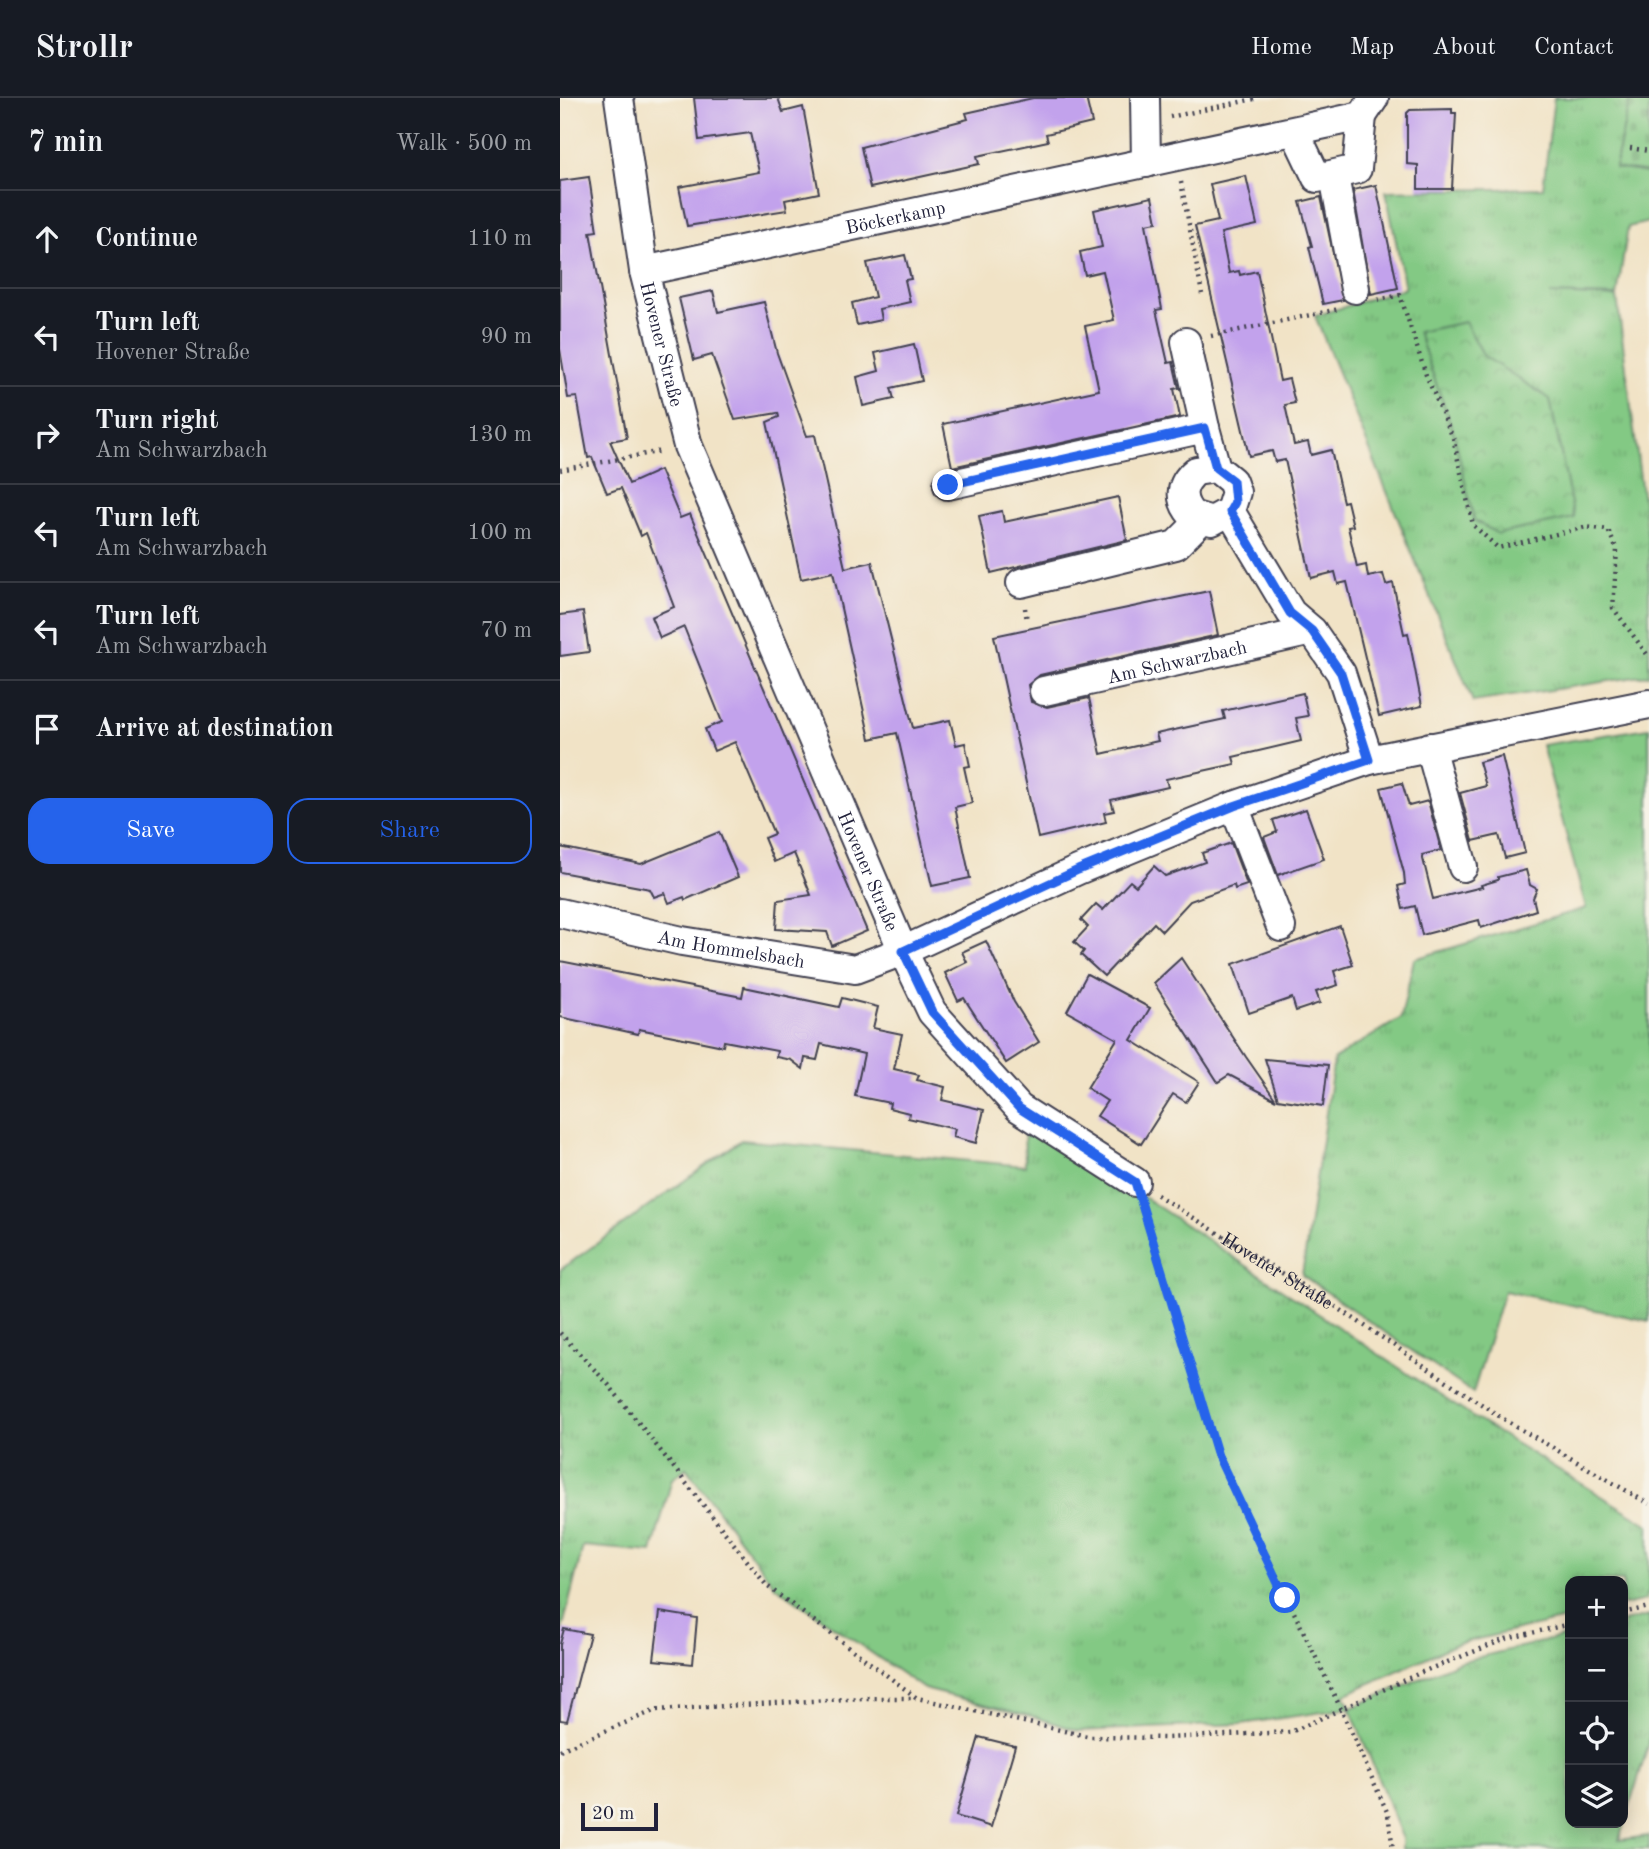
<!DOCTYPE html>
<html lang="en">
<head>
<meta charset="utf-8">
<style>
	body { margin:0; font-family:"Old Standard TT",serif; background:#242831; color:#f1f3f6 }
	.controls { position:absolute; right:21px; bottom:21px; display:grid; overflow:hidden; border-radius:14px; box-shadow:0 4px 18px #0003 }
	.controls button { width:63px; height:63px; display:grid; place-items:center; padding:0; border:0; border-bottom:2px solid #363941; background:#171b24; color:#f1f3f6; font:35px sans-serif }
	.scale { position:absolute; left:21px; bottom:18px; width:77px; box-sizing:border-box; padding-left:7px; border:4px solid #22223b; border-top:0; font-size:19px; line-height:24px; white-space:nowrap; color:#22223b; -webkit-text-stroke:5px #f7f3e8; paint-order:stroke }
	.stop { position:absolute; width:21px; height:21px; margin:-16px; border:5px solid #2563eb; border-radius:50%; background:#fff }
	.stop.end { background:#2563eb; border-color:#fff; box-shadow:0 2px 7px #0008 }
	.list { margin:0; padding:0; list-style:none }
	h2 { display:flex; justify-content:space-between; align-items:center; height:91px; margin:0; padding:0 28px; font-size:30px }
	h2 small { font-size:23px; font-weight:400; color:#9ea1a6 }
	.list li { display:grid; grid-template-columns:46px 1fr auto; gap:21px; align-items:center; box-sizing:border-box; height:98px; padding:0 28px; border-top:2px solid #363941 }
	.list b { display:block; font-size:26px; white-space:nowrap }
	.list p { margin:0; font-size:23px; white-space:nowrap; color:#9ea1a6 }
	.list em { font-size:23px; font-style:normal; color:#9ea1a6 }
	.actions { display:flex; gap:14px; padding:21px 28px }
	.actions a { flex:1; padding:16px 0; border:2px solid #2563eb; border-radius:21px; text-align:center; font-size:24px; color:#2563eb }
	.actions .main { background:#2563eb; color:#fff }
	.icon { flex:none; width:38px; height:38px; fill:none; stroke:currentColor; stroke-width:2; stroke-linecap:round; stroke-linejoin:round }
	.map { position:relative; flex:none; width:1089px; height:1751px; overflow:hidden }
	header { display:flex; align-items:center; gap:42px; box-sizing:border-box; height:98px; padding:0 35px; background:#171b24; border-bottom:2px solid #363941 }
	header strong { font-size:33px }
	nav { display:flex; gap:38px; margin-inline-start:auto; font-size:24px }
	main { display:flex }
	aside { flex:1; background:#171b24 }
	.map>svg:first-child { display:block }
	.grass { fill:url(#grass-tufts); stroke:#527660; stroke-width:2 }
	.cemetery { fill:url(#cemetery-stones); stroke:#527660; stroke-width:2 }
	.park { fill:url(#park-crowns); stroke:#527660; stroke-width:2 }
	.building { fill:#c2a2ec }
	.lines { fill:none; stroke-linecap:round; stroke-linejoin:round }
	.minor-casing { stroke:#413f50; stroke-width:32 }
	.path { stroke:#413f50; stroke-width:4.5; stroke-dasharray:2 5; stroke-linecap:butt }
	.minor { stroke:#fff; stroke-width:28 }
	.route { stroke:#2563eb; stroke-width:9 }
	.labels { text-anchor:middle; stroke-width:5; stroke-linejoin:round; paint-order:stroke }
	.street-label { font-size:19px; fill:#22223b; stroke:#f7f3e8 }
</style>
</head>
<body>
<header>
<strong>Strollr</strong>
<nav><a>Home</a><a>Map</a><a>About</a><a>Contact</a></nav>
</header>
<main>
<aside>
<h2>7 min<small>Walk · 500 m</small></h2>
<ul class="list">
<li><svg class="icon" aria-label="ahead" viewBox="0 0 24 24"><path d="M12 20V5M6 11l6-6 6 6"/></svg><div><b>Continue</b></div><em>110 m</em></li>
<li><svg class="icon" aria-label="left" viewBox="0 0 24 24"><path d="M17 20v-9H6M10 6l-5 5 5 5"/></svg><div><b>Turn left</b><p>Hovener Straße</p></div><em>90 m</em></li>
<li><svg class="icon" aria-label="right" viewBox="0 0 24 24"><path d="M7 20v-9h11M14 6l5 5-5 5"/></svg><div><b>Turn right</b><p>Am Schwarzbach</p></div><em>130 m</em></li>
<li><svg class="icon" aria-label="left" viewBox="0 0 24 24"><path d="M17 20v-9H6M10 6l-5 5 5 5"/></svg><div><b>Turn left</b><p>Am Schwarzbach</p></div><em>100 m</em></li>
<li><svg class="icon" aria-label="left" viewBox="0 0 24 24"><path d="M17 20v-9H6M10 6l-5 5 5 5"/></svg><div><b>Turn left</b><p>Am Schwarzbach</p></div><em>70 m</em></li>
<li><svg class="icon" aria-label="arrive" viewBox="0 0 24 24"><path d="M6 21V4h12l-3 4 3 4H6"/></svg><div><b>Arrive at destination</b></div></li>
</ul>
<div class="actions"><a class="main">Save</a><a>Share</a></div>
</aside>
<div class="map">
<svg width="1089" height="1751" viewBox="0 0 1089 1751">
	<defs>
		<pattern id="grass-tufts" width="24" height="20" patternUnits="userSpaceOnUse" patternTransform="scale(1.75)"><rect width="24" height="20" fill="#83c984"/><path d="M3 7l-1-3M5 7V3M7 7l1-3M15 17l-1-3M17 17v-4M19 17l1-3" fill="none" stroke="#71ac73"/></pattern>
		<pattern id="cemetery-stones" width="16" height="16" patternUnits="userSpaceOnUse" patternTransform="scale(1.75)"><rect width="16" height="16" fill="#83c984"/><path d="M2 7V4a2 2 0 0 1 4 0v3zM10 15v-3a2 2 0 0 1 4 0v3z" fill="#71ac73"/></pattern>
		<pattern id="park-crowns" width="20" height="18" patternUnits="userSpaceOnUse" patternTransform="scale(1.75)"><rect width="20" height="18" fill="#83c984"/><path d="M2 6a3 3 0 1 1 6 0M12 15a3 3 0 1 1 6 0" fill="none" stroke="#71ac73"/></pattern>
	</defs>
	<rect width="100%" height="100%" fill="#f7f3e8"/>
	<filter id="ink" filterUnits="userSpaceOnUse"><feTurbulence type="fractalNoise" baseFrequency=".0143" numOctaves="2"/><feDisplacementMap in="SourceGraphic" scale="14" xChannelSelector="R" yChannelSelector="G"/><feConvolveMatrix kernelMatrix="1 2 1 2 8 2 1 2 1" color-interpolation-filters="sRGB"/></filter>
	<filter id="wash" filterUnits="userSpaceOnUse"><feTurbulence type="fractalNoise" baseFrequency=".00686" numOctaves="4" result="noise"/><feDisplacementMap in="SourceGraphic" scale="28" xChannelSelector="R" yChannelSelector="G"/><feGaussianBlur stdDeviation="1.57" result="paint"/><feColorMatrix in="noise" values="0 0 0 0 0 0 0 0 0 0 0 0 0 0 0 0 0 1.4 0 .05"/><feComposite in="paint" operator="in"/></filter>
	<g filter="url(#wash)">
		<rect width="100%" height="100%" fill="#f1e3c6"/>
		<g class="grass">
			<path d="M 994,0 L 1070,0 L 1055,70 L 1089,75 L 1089,124 L 1068,129 L 1057,198 L 990,196 L 1057,199 L 1089,450 L 1089,577 L 913,604 L 755,218 L 845,190 L 826,93 L 983,90 Z"/>
			<path d="M 1089,630 L 1089,1223 L 944,1193 L 913,1295 L 742,1177 L 774,961 L 841,920 L 854,861 L 1026,810 L 982,647 Z"/>
			<path d="M 464,1019 L 914,1320 L 1089,1427 L 1089,1492 L 1086,1502 L 1063,1507 L 1063,1483 L 1010,1483 L 1010,1520 L 896,1546 L 784,1597 L 791,1610 L 899,1564 L 1010,1537 L 1010,1725 L 1063,1725 L 1063,1524 L 1089,1518 L 1089,1645 L 1059,1742 L 1089,1738 L 1089,1751 L 842,1751 L 842,1739 L 790,1610 L 681,1626 L 518,1633 L 475,1619 L 364,1591 L 215,1488 L 126,1370 L 112,1381 L 92,1454 L 23,1448 L 0,1540 L 0,1172 L 181,1042 L 465,1068 Z"/>
		</g>
		<path class="cemetery" d="M 1070,0 L 1089,0 L 1089,75 L 1055,70 Z"/>
		<path class="park" d="M 905,224 L 924,258 L 990,301 L 1014,420 L 938,436 L 914,422 L 894,336 L 858,234 Z"/>
		<g id="blocks">
			<g class="building">
				<path d="M 134,0 L 218,0 L 223,14 L 243,9 L 259,95 L 225,102 L 227,112 L 127,128 L 119,89 L 199,74 L 190,35 L 139,42 Z"/>
				<path d="M 473,0 L 526,0 L 532,25 L 486,36 L 488,43 L 417,58 L 419,66 L 310,90 L 301,49 L 408,21 L 406,15 Z"/>
				<path d="M 892,11 L 892,15 L 896,15 L 892,91 L 858,91 L 858,67 L 847,66 L 847,15 L 850,12 Z"/>
				<path d="M 686,78 L 697,127 L 661,135 L 669,175 L 679,173 L 680,177 L 697,173 L 720,283 L 729,281 L 735,305 L 725,307 L 734,347 L 748,344 L 751,357 L 771,352 L 783,404 L 787,403 L 793,428 L 788,429 L 797,469 L 806,467 L 808,479 L 823,476 L 826,487 L 833,485 L 844,536 L 848,535 L 862,608 L 819,618 L 787,484 L 778,486 L 775,474 L 751,480 L 725,362 L 715,364 L 712,353 L 689,358 L 635,128 L 658,123 L 650,86 Z"/>
				<path d="M 29,79 L 37,133 L 30,134 L 67,340 L 50,343 L 69,386 L 100,372 L 120,420 L 130,416 L 307,833 L 272,848 L 267,834 L 216,831 L 218,802 L 251,797 L 234,755 L 214,764 L 204,740 L 214,736 L 175,644 L 154,653 L 145,631 L 162,624 L 124,529 L 100,540 L 91,519 L 114,509 L 86,435 L 81,438 L 61,390 L 47,395 L 32,359 L 28,360 L 17,299 L 8,300 L 0,251 L 0,83 Z"/>
				<path d="M 816,87 L 838,190 L 811,196 L 793,92 Z"/>
				<path d="M 592,99 L 597,124 L 586,126 L 602,211 L 596,212 L 608,265 L 613,264 L 619,290 L 614,291 L 620,319 L 392,369 L 383,326 L 539,292 L 525,228 L 554,222 L 543,173 L 525,177 L 520,154 L 542,149 L 534,112 Z"/>
				<path d="M 761,99 L 783,202 L 763,206 L 749,149 L 752,148 L 740,104 Z"/>
				<path d="M 345,157 L 351,181 L 345,182 L 350,204 L 319,211 L 321,222 L 297,227 L 292,205 L 315,199 L 307,165 Z"/>
				<path d="M 153,193 L 158,214 L 204,204 L 217,255 L 247,338 L 255,337 L 285,470 L 312,464 L 353,630 L 390,622 L 396,647 L 405,645 L 410,668 L 404,669 L 412,705 L 395,709 L 410,780 L 372,788 L 337,635 L 310,641 L 273,474 L 241,481 L 207,324 L 219,319 L 218,315 L 175,322 L 152,257 L 134,262 L 119,200 Z"/>
				<path d="M 354,246 L 362,283 L 331,290 L 334,301 L 303,308 L 297,279 L 319,273 L 315,255 Z"/>
				<path d="M 558,399 L 567,442 L 431,475 L 419,418 L 442,413 L 444,424 Z"/>
				<path d="M 649,493 L 658,537 L 480,577 L 468,587 L 471,604 L 487,609 L 529,600 L 541,656 L 598,643 L 596,636 L 665,621 L 663,613 L 743,595 L 748,618 L 736,620 L 741,643 L 673,659 L 675,666 L 606,681 L 608,689 L 551,702 L 554,713 L 544,715 L 546,724 L 478,740 L 434,538 Z"/>
				<path d="M 23,514 L 29,554 L 0,558 L 0,517 Z"/>
				<path d="M 942,658 L 965,755 L 945,760 L 939,737 L 913,743 L 900,695 L 926,688 L 919,664 Z"/>
				<path d="M 842,685 L 849,708 L 868,703 L 881,752 L 862,757 L 873,801 L 922,789 L 921,787 L 938,782 L 938,779 L 966,772 L 970,787 L 977,791 L 973,800 L 976,812 L 921,830 L 919,822 L 862,837 L 855,808 L 843,811 L 838,788 L 845,786 L 844,775 L 821,690 Z"/>
				<path d="M 746,711 L 764,761 L 718,777 L 704,739 L 717,734 L 713,722 Z"/>
				<path d="M 159,734 L 178,779 L 125,802 L 124,799 L 109,805 L 105,795 L 94,799 L 90,791 L 0,774 L 0,749 L 81,766 Z"/>
				<path d="M 671,745 L 687,787 L 675,791 L 674,787 L 630,803 L 602,833 L 594,825 L 544,878 L 521,857 L 524,853 L 514,844 L 528,829 L 521,822 L 536,806 L 543,812 L 570,783 L 576,788 L 594,768 L 605,778 L 645,764 L 642,755 Z"/>
				<path d="M 780,828 L 793,867 L 774,873 L 778,887 L 756,894 L 760,905 L 736,913 L 732,900 L 689,915 L 673,866 Z"/>
				<path d="M 426,843 L 454,904 L 479,944 L 446,965 L 404,900 L 398,903 L 385,875 L 407,864 L 402,854 Z"/>
				<path d="M 621,860 L 686,959 L 716,1002 L 669,977 L 658,984 L 594,885 Z"/>
				<path d="M 0,863 L 182,899 L 184,889 L 279,909 L 282,900 L 318,909 L 313,930 L 342,936 L 334,971 L 359,977 L 357,982 L 385,989 L 382,1002 L 424,1012 L 416,1045 L 393,1039 L 395,1031 L 348,1020 L 349,1015 L 329,1010 L 330,1005 L 295,998 L 304,956 L 261,946 L 257,962 L 245,960 L 243,971 L 231,962 L 216,959 L 217,953 L 164,943 L 163,948 L 79,931 L 78,936 L 0,919 Z"/>
				<path d="M 527,876 L 590,910 L 571,942 L 639,984 L 626,1004 L 613,996 L 581,1046 L 537,1018 L 547,1003 L 527,990 L 557,941 L 507,913 Z"/>
				<path d="M 705,961 L 768,967 L 763,1008 L 718,1001 Z"/>
				<path d="M 100,1514 L 137,1520 L 133,1566 L 94,1562 Z"/>
				<path d="M 4,1531 L 30,1536 L 7,1623 L 0,1622 L 0,1546 Z"/>
				<path d="M 419,1639 L 455,1648 L 431,1729 L 396,1718 Z"/>
			</g>
		</g>
	</g>
	<g filter="url(#ink)">
		<use href="#blocks" fill-opacity="0" stroke="#413f50" stroke-width="2"/>
		<g class="lines">
			<defs>
				<g id="minor">
					<path id="s2" d="M 59,0 L 84,173 L 128,348 L 343,853 L 372,914 L 459,1010 L 575,1084"/>
					<path d="M 585,0 L 586,65"/>
					<path d="M 735,34 L 757,80 L 797,71 L 802,18"/>
					<path d="M 774,78 L 795,191"/>
					<path id="s3" d="M 84,173 L 802,18 L 814,0"/>
					<path d="M 626,244 L 645,330"/>
					<path d="M 388,387 L 645,330 L 656,370 L 672,383 L 676,394 L 670,413 L 652,423 L 632,417 C 618,401 620,386 636,373 L 656,370"/>
					<path d="M 670,413 L 731,515 L 752,533 L 781,575 L 809,662"/>
					<path d="M 461,485 L 616,447 L 641,422"/>
					<path id="s4" d="M 484,593 L 752,533"/>
					<path d="M 870,649 L 903,769"/>
					<path d="M 674,708 L 721,829"/>
					<path id="s5" d="M 0,815 L 122,843 L 295,871 L 343,853 L 518,772 L 674,708 L 809,662 L 1089,606"/>
				</g>
			</defs>
			<use href="#minor" class="minor-casing"/>
			<g class="path">
				<path d="M 610,19 L 699,0"/>
				<path d="M 1070,50 L 1089,53"/>
				<path d="M 621,84 L 642,196"/>
				<path d="M 818,202 L 840,197 L 866,277 L 893,340 L 913,427 L 938,450 L 1026,429 L 1048,432 L 1057,452 L 1053,510 L 1089,559"/>
				<path d="M 651,238 L 779,211"/>
				<path d="M 0,372 L 102,353"/>
				<path d="M 465,510 L 467,523"/>
				<path id="s1" d="M 597,1097 L 775,1208 L 942,1320 L 1089,1406"/>
				<path d="M 583,1109 L 658,1358 L 782,1613 L 828,1716 L 833,1751"/>
				<path d="M 0,1235 L 48,1286 L 207,1488 L 357,1600 L 531,1639 L 606,1640 L 731,1634 L 862,1574 L 946,1541 L 1010,1526"/>
				<path d="M 1063,1515 L 1089,1509"/>
				<path d="M 0,1652 L 96,1612 L 303,1600 L 356,1600"/>
			</g>
			<use href="#minor" class="minor"/>
		</g>
	</g>
	<g class="lines" filter="url(#ink)">
		<path class="route" d="M 388,387 L 645,330 L 656,370 L 673,383 L 675,404 L 670,413 L 730,515 L 752,533 L 781,575 L 809,662 L 674,708 L 518,772 L 343,853 L 372,914 L 459,1010 L 575,1084 L 658,1358 L 725,1500"/>
	</g>
	<g class="labels">
		<g class="street-label">
			<text dy="7" stroke="none"><textPath href="#s3" startOffset="257">Böckerkamp</textPath></text>
			<text dy="7" stroke="none"><textPath href="#s2" startOffset="250">Hovener Straße</textPath></text>
			<text dy="7" stroke="none"><textPath href="#s4" startOffset="136">Am Schwarzbach</textPath></text>
			<text dy="7" stroke="none"><textPath href="#s2" startOffset="817">Hovener Straße</textPath></text>
			<text dy="7" stroke="none"><textPath href="#s5" startOffset="175">Am Hommelsbach</textPath></text>
			<text dy="7" stroke="none"><textPath href="#s1" startOffset="142">Hovener Straße</textPath></text>
		</g>
	</g>
</svg>
<div class="controls">
<button>+</button>
<button>−</button>
<button><svg class="icon" aria-label="locate" viewBox="0 0 24 24"><circle cx="12" cy="12" r="6"/><path d="M12 2v4M12 18v4M2 12h4M18 12h4"/></svg></button>
<button><svg class="icon" aria-label="layers" viewBox="0 0 24 24"><path d="M12 4l9 5-9 5-9-5zM3 14l9 5 9-5"/></svg></button>
</div>
<div class="scale">20 m</div>
<div class="stop" style="left:725px;top:1500px"></div>
<div class="stop end" style="left:388px;top:387px"></div>
</div>
</main>
</body>
</html>
